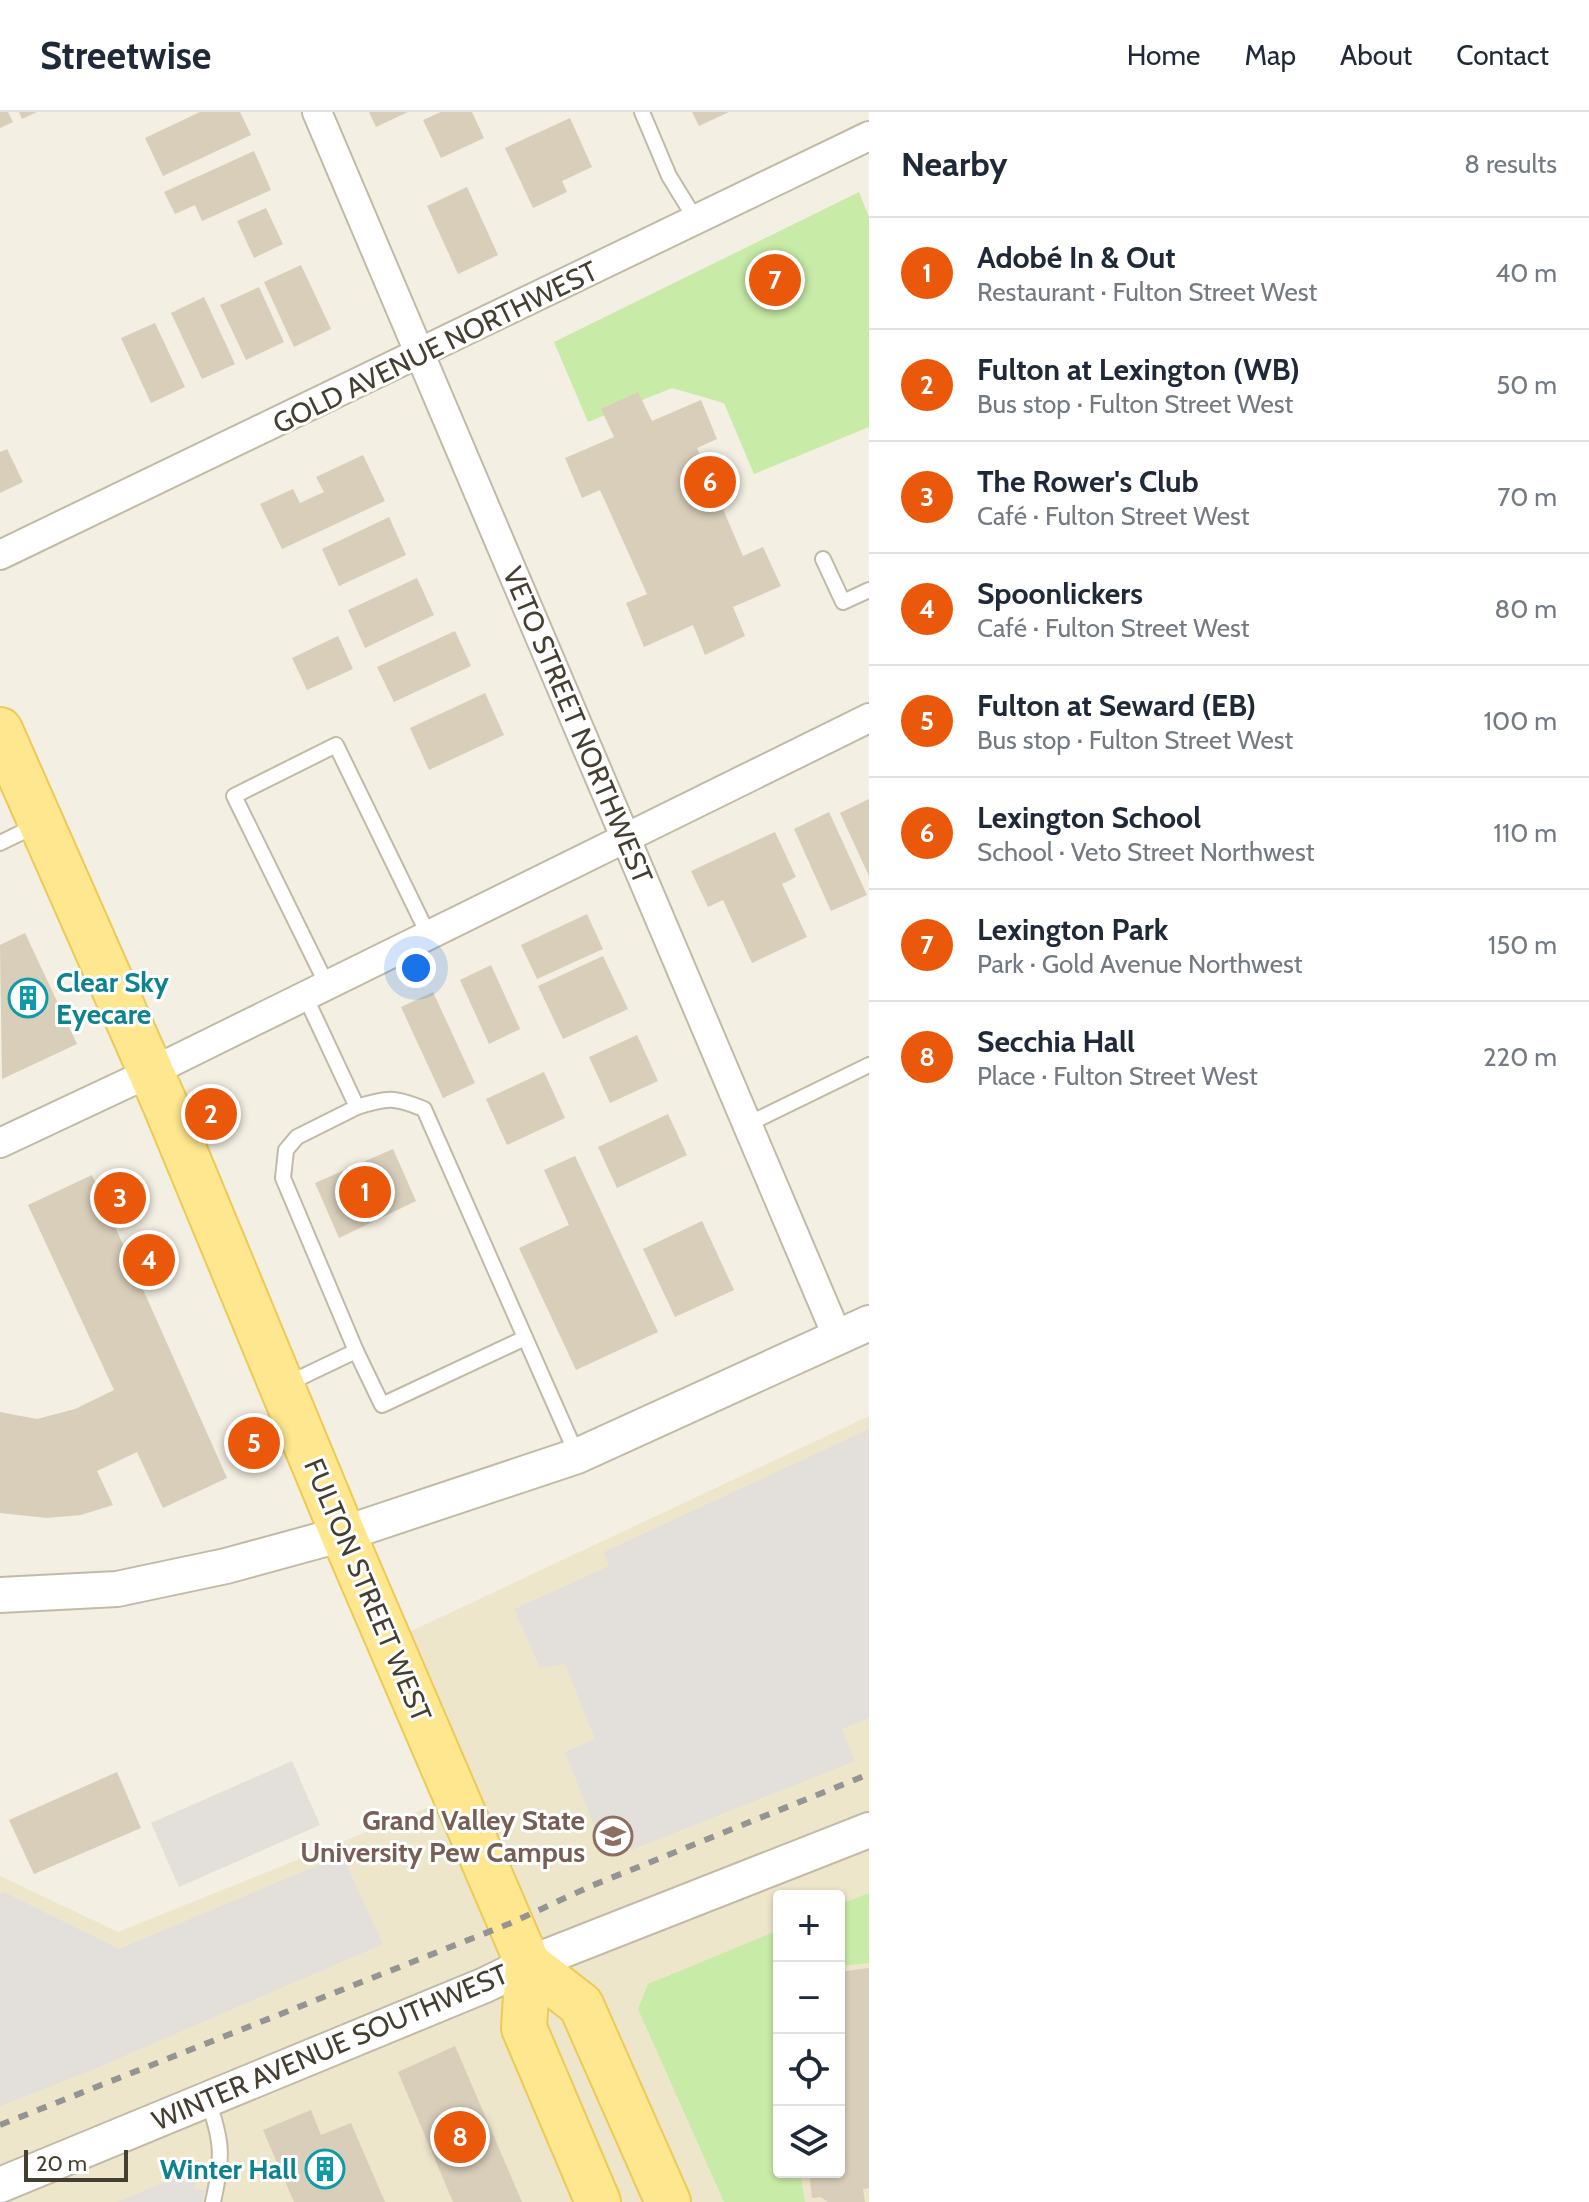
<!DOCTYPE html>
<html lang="en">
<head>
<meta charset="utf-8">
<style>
	body { margin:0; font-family:Cabin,sans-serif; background:#f2f2f3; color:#1f2937 }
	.controls { position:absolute; right:24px; bottom:24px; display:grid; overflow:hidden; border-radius:8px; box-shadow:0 2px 6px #0004 }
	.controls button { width:72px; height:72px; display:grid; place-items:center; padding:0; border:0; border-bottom:2px solid #e0e1e3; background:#fff; color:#1f2937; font:40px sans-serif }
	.scale { position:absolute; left:24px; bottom:20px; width:104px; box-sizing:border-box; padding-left:8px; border:4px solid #453f32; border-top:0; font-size:22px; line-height:28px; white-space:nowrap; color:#453f32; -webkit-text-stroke:6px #fff; paint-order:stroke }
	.you { position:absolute; left:416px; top:856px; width:28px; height:28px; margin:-20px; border:6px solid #fff; border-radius:50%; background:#1a73e8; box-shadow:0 0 0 12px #1a73e833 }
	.badge { display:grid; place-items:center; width:52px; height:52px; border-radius:50%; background:#ea580c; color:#fff; font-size:26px; font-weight:700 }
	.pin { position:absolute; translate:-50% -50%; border:4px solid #fff; box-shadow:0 2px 8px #0006 }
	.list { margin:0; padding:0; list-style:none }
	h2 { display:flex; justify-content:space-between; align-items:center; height:104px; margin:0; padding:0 32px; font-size:34px }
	h2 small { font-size:26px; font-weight:400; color:#747a83 }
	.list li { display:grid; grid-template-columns:52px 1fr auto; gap:24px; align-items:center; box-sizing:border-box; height:112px; padding:0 32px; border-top:2px solid #e0e1e3 }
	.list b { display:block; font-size:30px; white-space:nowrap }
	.list p { margin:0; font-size:26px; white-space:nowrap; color:#747a83 }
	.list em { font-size:26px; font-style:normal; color:#747a83 }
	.icon { flex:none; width:44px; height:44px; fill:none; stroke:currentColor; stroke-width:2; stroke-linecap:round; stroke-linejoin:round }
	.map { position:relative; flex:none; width:869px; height:2090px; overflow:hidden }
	header { display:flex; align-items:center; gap:48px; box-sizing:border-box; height:112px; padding:0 40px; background:#fff; border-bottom:2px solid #e0e1e3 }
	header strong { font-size:38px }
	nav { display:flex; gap:44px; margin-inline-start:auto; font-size:28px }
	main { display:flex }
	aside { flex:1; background:#fff }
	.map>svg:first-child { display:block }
	.education { fill:#ede6cb; fill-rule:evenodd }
	.green { fill:#c8eba7 }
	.parking { fill:#e3e0db }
	.building { fill:#d8ceba }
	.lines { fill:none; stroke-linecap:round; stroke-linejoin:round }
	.service-casing { stroke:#c2baa7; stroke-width:18 }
	.minor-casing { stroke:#c2baa7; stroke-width:32 }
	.tertiary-casing { stroke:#c2baa7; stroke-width:38 }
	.primary-casing { stroke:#edca56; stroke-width:48 }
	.service { stroke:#fff; stroke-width:14 }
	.minor { stroke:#fff; stroke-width:28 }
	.tertiary { stroke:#fff; stroke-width:34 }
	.primary { stroke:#ffe78f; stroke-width:44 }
	.rail { stroke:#949494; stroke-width:6; stroke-dasharray:10 10; stroke-linecap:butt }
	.labels { text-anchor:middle; stroke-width:6; stroke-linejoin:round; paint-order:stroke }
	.street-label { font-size:28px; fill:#453f32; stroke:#fff }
	.culture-label { font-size:28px; font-weight:bold; fill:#0d838f; stroke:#fff; text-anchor:start }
	.education-label { font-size:28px; font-weight:bold; fill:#785e54; stroke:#fff; text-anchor:end }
</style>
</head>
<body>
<header>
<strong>Streetwise</strong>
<nav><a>Home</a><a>Map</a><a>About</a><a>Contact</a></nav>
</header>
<main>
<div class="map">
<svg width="869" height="2090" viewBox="0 0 869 2090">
	<rect width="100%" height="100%" fill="#f3efe2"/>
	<path class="education" d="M 869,1304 L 869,2090 L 0,2090 L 0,1764 L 118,1820 L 456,1684 L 390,1529 ZM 779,1784 L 839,1784 L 839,2060 L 779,2060 Z"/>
	<g class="green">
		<path d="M 859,80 L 869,105 L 869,315 L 754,362 L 724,291 L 672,276 L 588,310 L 554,230 Z"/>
		<path d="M 869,1781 L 869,1851 L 839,1854 L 839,1793 Z"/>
		<path d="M 779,1818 L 779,2060 L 800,2060 L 805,2090 L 724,2090 L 638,1897 L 648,1872 Z"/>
	</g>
	<g class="parking">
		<path d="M 869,1317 L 869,1606 L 842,1617 L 855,1649 L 632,1738 L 620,1706 L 595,1716 L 565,1640 L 595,1627 L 565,1552 L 540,1556 L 514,1497 L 609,1454 L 604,1440 Z"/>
		<path d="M 292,1649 L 320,1713 L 179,1775 L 151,1711 Z"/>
		<path d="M 342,1743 L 383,1832 L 85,1961 L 0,1994 L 0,1782 L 4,1780 L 119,1837 Z"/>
		<path d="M 198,2056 L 194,2077 L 205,2078 L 202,2090 L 117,2090 Z"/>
	</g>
	<g class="building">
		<path d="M 0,0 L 8,0 L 13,10 L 0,16 Z"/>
		<path d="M 19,0 L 37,0 L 22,7 Z"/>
		<path d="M 200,0 L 240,0 L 251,23 L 163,64 L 145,26 Z"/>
		<path d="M 369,0 L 408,0 L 376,15 Z"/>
		<path d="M 441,0 L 472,0 L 484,26 L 441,46 L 423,8 Z"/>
		<path d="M 692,0 L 729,0 L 699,14 Z"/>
		<path d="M 570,6 L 592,55 L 562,69 L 567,80 L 533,96 L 505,36 Z"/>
		<path d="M 254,39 L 271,78 L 202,109 L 195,93 L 175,102 L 164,80 Z"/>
		<path d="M 467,75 L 498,143 L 458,162 L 427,94 Z"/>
		<path d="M 266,96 L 283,132 L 254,146 L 237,109 Z"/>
		<path d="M 301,153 L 331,217 L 294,235 L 264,170 Z"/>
		<path d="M 259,175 L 284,230 L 246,248 L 220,193 Z"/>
		<path d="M 204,185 L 235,252 L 202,267 L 171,201 Z"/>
		<path d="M 155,211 L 185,275 L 151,291 L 121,226 Z"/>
		<path d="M 638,280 L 652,309 L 701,288 L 717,327 L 697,336 L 743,444 L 763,435 L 781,474 L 733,495 L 745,524 L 705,543 L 693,513 L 644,535 L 626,491 L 647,482 L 600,378 L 582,386 L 565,346 L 614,325 L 601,297 Z"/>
		<path d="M 7,337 L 23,370 L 0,381 L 0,340 Z"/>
		<path d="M 363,343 L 385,389 L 282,437 L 260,392 L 293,377 L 300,391 L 324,380 L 316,365 Z"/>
		<path d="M 389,405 L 406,443 L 339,474 L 322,437 Z"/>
		<path d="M 417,466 L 434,503 L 365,536 L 348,498 Z"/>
		<path d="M 455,519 L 471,554 L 394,590 L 377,555 Z"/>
		<path d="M 338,524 L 353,557 L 307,578 L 292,546 Z"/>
		<path d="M 485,581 L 504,623 L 429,658 L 410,616 Z"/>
		<path d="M 869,687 L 869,764 L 840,701 Z"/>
		<path d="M 829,700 L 867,783 L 831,799 L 794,717 Z"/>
		<path d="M 775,720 L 796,765 L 782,772 L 807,825 L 752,851 L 723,788 L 708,795 L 691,759 Z"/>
		<path d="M 587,802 L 603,837 L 537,867 L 521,833 Z"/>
		<path d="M 25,821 L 77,932 L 2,967 L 0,833 Z"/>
		<path d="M 603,844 L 628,897 L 563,927 L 538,874 Z"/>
		<path d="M 491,853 L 520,917 L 489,932 L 460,868 Z"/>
		<path d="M 433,880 L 475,971 L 443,986 L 401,895 Z"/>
		<path d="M 637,923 L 658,969 L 610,991 L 589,945 Z"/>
		<path d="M 544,960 L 565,1006 L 507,1033 L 486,987 Z"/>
		<path d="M 668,1002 L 687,1043 L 617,1076 L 598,1035 Z"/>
		<path d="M 393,1037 L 416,1089 L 339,1126 L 315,1071 Z"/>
		<path d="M 575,1044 L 658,1220 L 576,1258 L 519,1136 L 569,1113 L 544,1058 Z"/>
		<path d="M 92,1063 L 227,1366 L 163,1396 L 137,1340 L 97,1359 L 113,1393 L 81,1403 L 47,1406 L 0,1401 L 0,1300 L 37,1307 L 75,1297 L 114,1278 L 28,1093 Z"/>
		<path d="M 702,1109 L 734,1178 L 675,1205 L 643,1137 Z"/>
		<path d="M 117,1660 L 141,1716 L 34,1762 L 9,1708 Z"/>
		<path d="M 869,1856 L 869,2076 L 863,2077 L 865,2090 L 828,2090 L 821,2085 L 812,2086 L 809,2060 L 839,2060 L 839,1860 Z"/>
		<path d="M 455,1934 L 522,2090 L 453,2090 L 398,1960 Z"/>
		<path d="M 311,1998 L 321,2023 L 351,2011 L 385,2090 L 294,2090 L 263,2018 Z"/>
	</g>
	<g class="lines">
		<defs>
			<g id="service">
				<path d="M 642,0 L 669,64 L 696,108"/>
				<path d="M 823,447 L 843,490 L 869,478"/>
				<path d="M 0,731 L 39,712"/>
				<path d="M 327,873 L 234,684 L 336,633 L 428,822"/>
				<path d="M 357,995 C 388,985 394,985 424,997 L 577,1343"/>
				<path d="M 748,1012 L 869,953"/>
				<path d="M 356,1239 L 382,1293 L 525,1226"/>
				<path d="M 287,1272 L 356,1239 L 283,1066 L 286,1038 L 297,1025 L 357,995 L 305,884"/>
				<path d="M 207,1986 C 223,2030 223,2045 213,2090"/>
			</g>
			<g id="minor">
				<path d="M 317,0 L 838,1226"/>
				<path d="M 0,443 L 869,24"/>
				<path d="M 0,1031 L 149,961 L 869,606"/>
			</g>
			<g id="tertiary">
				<path d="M 0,1483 L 117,1477 L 226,1454 L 343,1422 L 577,1344 L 869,1211"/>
				<path d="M 0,2073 L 485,1873 L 528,1852 L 869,1718"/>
			</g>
			<g id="primary">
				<path d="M 0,618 L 165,992 L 343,1422 L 528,1852 L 524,1916 L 598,2090"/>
				<path d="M 528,1852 L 581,1893 L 668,2090"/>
			</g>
		</defs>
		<use href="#service" class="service-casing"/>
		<use href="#minor" class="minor-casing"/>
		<use href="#tertiary" class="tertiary-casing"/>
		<use href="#primary" class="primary-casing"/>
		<use href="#service" class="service"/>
		<use href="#minor" class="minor"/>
		<use href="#tertiary" class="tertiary"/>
		<use href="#primary" class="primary"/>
		<path class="rail" d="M 0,2013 L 511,1811 L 591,1774 L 869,1662"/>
	</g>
	<defs>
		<symbol id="building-ring" viewBox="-11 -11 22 22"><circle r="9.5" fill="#fff" stroke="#0f9aa8" stroke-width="1.5"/><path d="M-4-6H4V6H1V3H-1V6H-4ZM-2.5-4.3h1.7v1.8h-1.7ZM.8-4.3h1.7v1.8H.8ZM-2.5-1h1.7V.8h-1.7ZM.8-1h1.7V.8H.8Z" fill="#0f9aa8"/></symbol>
		<symbol id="university-ring" viewBox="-11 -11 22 22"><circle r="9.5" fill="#fff" stroke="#8d6e63" stroke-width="1.5"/><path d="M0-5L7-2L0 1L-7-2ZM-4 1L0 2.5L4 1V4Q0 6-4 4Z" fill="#8d6e63"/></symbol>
	</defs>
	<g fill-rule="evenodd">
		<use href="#building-ring" x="6" y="864" width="44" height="44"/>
		<use href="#university-ring" x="591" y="1702" width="44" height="44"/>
		<use href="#building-ring" x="303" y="2035" width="44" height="44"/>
	</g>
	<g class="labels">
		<g class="street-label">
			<text transform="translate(435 235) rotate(-26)" y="10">GOLD AVENUE NORTHWEST</text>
			<text transform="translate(578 613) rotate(67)" y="10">VETO STREET NORTHWEST</text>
			<text transform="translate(368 1478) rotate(67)" y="10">FULTON STREET WEST</text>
			<text transform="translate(330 1935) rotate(-23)" y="10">WINTER AVENUE SOUTHWEST</text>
		</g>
		<g class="culture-label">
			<text x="56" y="880">Clear Sky<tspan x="56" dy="32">Eyecare</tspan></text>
			<text x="297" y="2067" text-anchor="end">Winter Hall</text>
		</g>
		<g class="education-label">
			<text x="585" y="1718">Grand Valley State<tspan x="585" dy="32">University Pew Campus</tspan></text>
		</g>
	</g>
</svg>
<div class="controls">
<button>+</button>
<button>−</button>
<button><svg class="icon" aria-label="locate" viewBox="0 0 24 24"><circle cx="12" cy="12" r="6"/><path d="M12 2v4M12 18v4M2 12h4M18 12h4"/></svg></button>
<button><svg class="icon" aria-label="layers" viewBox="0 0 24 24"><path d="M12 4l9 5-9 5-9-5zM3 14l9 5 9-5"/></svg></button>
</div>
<div class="scale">20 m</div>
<div class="you"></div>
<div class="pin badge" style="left:365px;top:1080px">1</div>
<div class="pin badge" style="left:211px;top:1002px">2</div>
<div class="pin badge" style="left:120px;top:1086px">3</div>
<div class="pin badge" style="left:149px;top:1148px">4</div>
<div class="pin badge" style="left:254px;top:1331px">5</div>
<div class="pin badge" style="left:710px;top:370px">6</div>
<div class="pin badge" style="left:775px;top:168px">7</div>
<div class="pin badge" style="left:460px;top:2025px">8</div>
</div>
<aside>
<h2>Nearby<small>8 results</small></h2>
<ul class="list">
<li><span class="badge">1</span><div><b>Adobé In &amp; Out</b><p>Restaurant · Fulton Street West</p></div><em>40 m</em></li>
<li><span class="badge">2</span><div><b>Fulton at Lexington (WB)</b><p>Bus stop · Fulton Street West</p></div><em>50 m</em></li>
<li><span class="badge">3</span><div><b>The Rower's Club</b><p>Café · Fulton Street West</p></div><em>70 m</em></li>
<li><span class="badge">4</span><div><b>Spoonlickers</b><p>Café · Fulton Street West</p></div><em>80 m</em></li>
<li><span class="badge">5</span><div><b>Fulton at Seward (EB)</b><p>Bus stop · Fulton Street West</p></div><em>100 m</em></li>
<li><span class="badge">6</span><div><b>Lexington School</b><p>School · Veto Street Northwest</p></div><em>110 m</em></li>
<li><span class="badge">7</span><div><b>Lexington Park</b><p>Park · Gold Avenue Northwest</p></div><em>150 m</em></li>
<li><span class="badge">8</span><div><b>Secchia Hall</b><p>Place · Fulton Street West</p></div><em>220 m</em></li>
</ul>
</aside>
</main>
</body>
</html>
